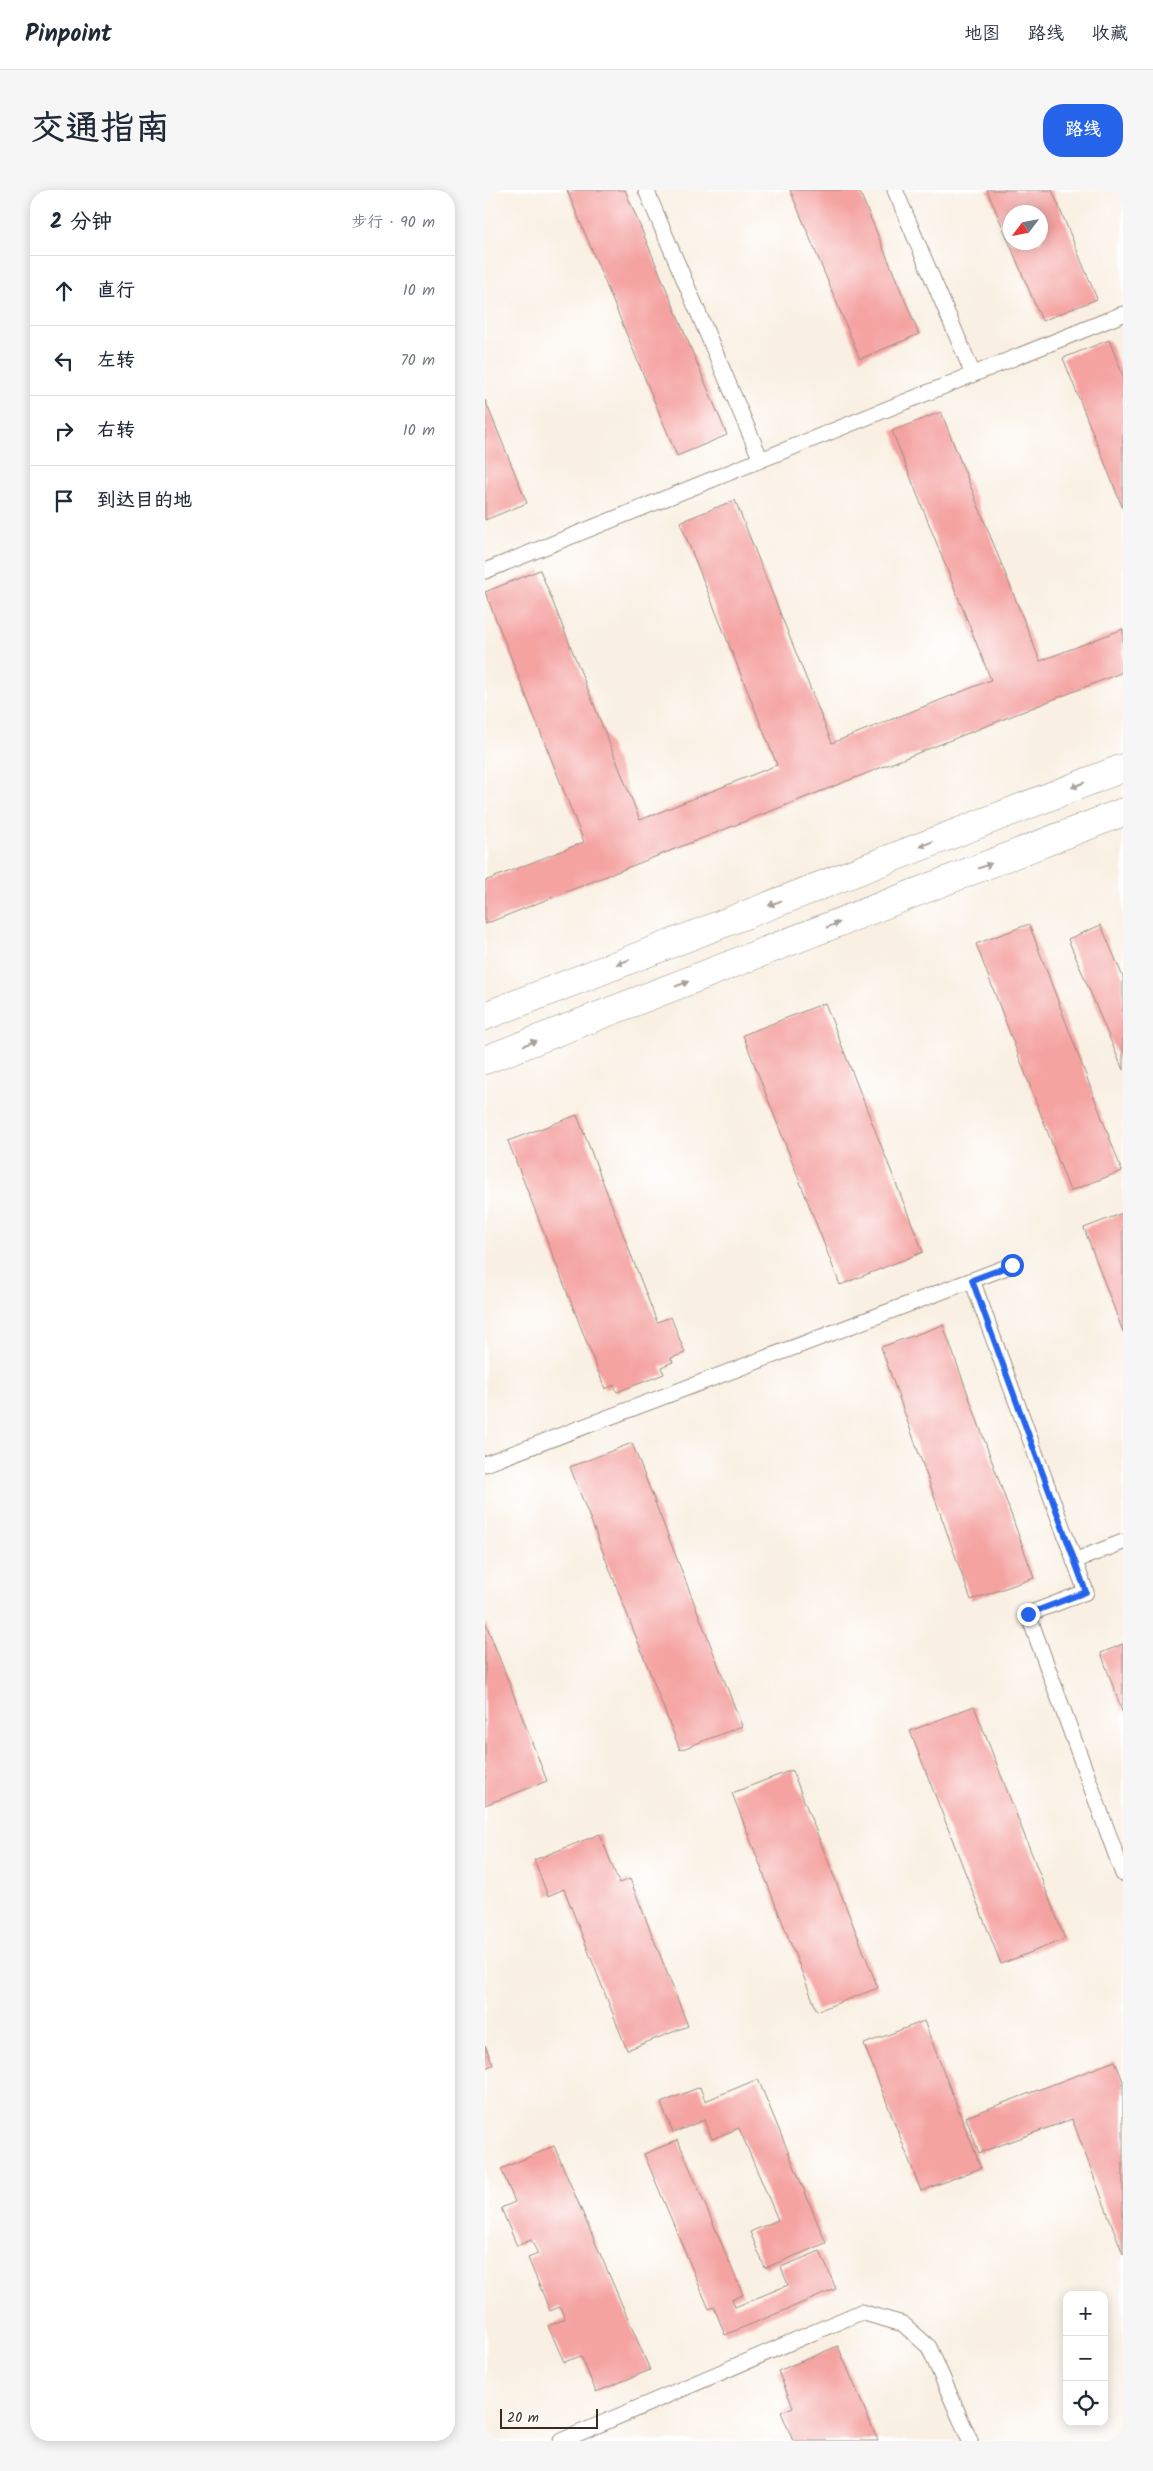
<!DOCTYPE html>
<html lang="zh">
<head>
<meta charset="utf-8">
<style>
	body { margin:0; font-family:Kalam,"LXGW WenKai TC",sans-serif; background:#f6f6f7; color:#1f2937 }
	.controls { position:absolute; right:15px; bottom:15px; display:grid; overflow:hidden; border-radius:10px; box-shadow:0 2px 12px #0003 }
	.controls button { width:45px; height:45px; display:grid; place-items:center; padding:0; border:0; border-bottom:1px solid #e0e1e3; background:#fff; color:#1f2937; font:25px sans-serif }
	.compass { position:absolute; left:518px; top:15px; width:45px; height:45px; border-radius:50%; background:#fff; box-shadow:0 2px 12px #0003; rotate:238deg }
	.scale { position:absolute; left:15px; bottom:12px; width:98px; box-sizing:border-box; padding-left:5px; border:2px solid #3b2a1e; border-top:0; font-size:14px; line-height:18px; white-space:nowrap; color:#3b2a1e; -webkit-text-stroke:4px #fff; paint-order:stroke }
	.stop { position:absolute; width:15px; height:15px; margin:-11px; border:4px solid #2563eb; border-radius:50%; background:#fff }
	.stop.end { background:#2563eb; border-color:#fff; box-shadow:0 1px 5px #0008 }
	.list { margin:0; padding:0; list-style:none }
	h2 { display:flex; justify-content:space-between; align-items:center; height:65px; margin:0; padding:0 20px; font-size:21px }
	h2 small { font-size:16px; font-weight:400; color:#747a83 }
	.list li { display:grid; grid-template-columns:32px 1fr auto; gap:15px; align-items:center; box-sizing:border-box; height:70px; padding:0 20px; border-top:1px solid #e0e1e3 }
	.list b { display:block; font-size:19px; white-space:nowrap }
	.list em { font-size:16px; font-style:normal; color:#747a83 }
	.icon { flex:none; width:28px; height:28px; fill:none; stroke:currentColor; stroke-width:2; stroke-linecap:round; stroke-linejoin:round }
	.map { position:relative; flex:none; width:638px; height:2251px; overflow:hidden; border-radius:20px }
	header { display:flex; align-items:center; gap:30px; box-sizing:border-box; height:70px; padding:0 25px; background:#fff; border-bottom:1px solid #e0e1e3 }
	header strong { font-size:24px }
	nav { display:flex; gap:28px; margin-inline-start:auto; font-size:18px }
	.intro { display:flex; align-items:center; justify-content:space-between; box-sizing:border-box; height:120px; padding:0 30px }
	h1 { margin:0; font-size:35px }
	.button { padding:12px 22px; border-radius:20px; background:#2563eb; color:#fff; font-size:18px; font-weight:700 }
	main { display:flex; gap:30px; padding:0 30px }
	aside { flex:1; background:#fff; border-radius:20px; box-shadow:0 2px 12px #0003 }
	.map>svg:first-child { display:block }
	.building { fill:#f4a3a1; fill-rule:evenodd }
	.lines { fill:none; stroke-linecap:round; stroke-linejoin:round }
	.service-casing { stroke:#9a8d80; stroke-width:17 }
	.tertiary-casing { stroke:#9a8d80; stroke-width:29 }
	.service { stroke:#fff; stroke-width:15 }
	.tertiary { stroke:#fff; stroke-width:28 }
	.oneway { fill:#a79f9a }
	.route { stroke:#2563eb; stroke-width:6 }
</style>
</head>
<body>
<header>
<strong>Pinpoint</strong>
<nav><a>地图</a><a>路线</a><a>收藏</a></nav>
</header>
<div class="intro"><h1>交通指南</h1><a class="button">路线</a></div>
<main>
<aside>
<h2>2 分钟<small>步行 · 90 m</small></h2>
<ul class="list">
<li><svg class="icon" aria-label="ahead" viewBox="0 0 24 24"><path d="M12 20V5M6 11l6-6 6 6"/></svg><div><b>直行</b></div><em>10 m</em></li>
<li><svg class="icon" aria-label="left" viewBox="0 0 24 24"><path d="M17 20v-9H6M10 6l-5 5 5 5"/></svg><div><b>左转</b></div><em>70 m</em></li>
<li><svg class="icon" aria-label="right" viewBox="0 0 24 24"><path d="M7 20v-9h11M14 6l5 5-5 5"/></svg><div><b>右转</b></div><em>10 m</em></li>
<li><svg class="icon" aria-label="arrive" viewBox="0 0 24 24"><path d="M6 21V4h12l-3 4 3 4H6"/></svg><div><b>到达目的地</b></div></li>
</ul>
</aside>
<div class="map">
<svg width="638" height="2251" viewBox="0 0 638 2251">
	<rect width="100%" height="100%" fill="#fff"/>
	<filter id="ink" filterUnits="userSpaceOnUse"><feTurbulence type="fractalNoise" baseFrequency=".02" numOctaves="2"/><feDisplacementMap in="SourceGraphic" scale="10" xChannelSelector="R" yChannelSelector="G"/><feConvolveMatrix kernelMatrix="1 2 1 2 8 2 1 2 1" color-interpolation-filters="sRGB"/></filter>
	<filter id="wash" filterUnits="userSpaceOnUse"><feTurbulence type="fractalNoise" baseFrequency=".0096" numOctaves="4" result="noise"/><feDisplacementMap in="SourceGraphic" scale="20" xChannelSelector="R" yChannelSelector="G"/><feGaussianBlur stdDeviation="1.12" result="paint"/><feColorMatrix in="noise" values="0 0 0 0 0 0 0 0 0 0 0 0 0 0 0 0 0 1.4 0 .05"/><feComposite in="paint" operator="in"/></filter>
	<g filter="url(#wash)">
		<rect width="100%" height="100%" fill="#f9f0e3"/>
		<g id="blocks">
			<g class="building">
				<path d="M 82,0 L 140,0 L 242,245 L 192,266 Z"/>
				<path d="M 305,0 L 374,0 L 434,144 L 375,169 Z"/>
				<path d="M 502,0 L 567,0 L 612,109 L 557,131 ZM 526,22 L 556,22 L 556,52 L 526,52 Z"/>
				<path d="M 624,150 L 638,186 L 638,319 L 578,168 Z"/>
				<path d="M 0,210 L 42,313 L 0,330 Z"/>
				<path d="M 456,222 L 555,471 L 638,439 L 638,482 L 0,734 L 0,691 L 99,652 L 0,402 L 55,380 L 155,630 L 292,575 L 195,332 L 250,310 L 347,553 L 506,490 L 407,241 Z"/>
				<path d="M 544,734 L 637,981 L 585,1001 L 491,754 Z"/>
				<path d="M 616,735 L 638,787 L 638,880 L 583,749 Z"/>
				<path d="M 340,813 L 438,1062 L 355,1095 L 258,845 Z"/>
				<path d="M 92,925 L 172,1132 L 186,1127 L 200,1163 L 186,1168 L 188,1172 L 176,1177 L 179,1184 L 132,1202 L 129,1195 L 120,1199 L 23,951 Z"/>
				<path d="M 638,1023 L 638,1142 L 599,1038 Z"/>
				<path d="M 458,1135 L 549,1388 L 486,1410 L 396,1157 Z"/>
				<path d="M 147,1253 L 257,1536 L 195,1560 L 85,1277 Z"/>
				<path d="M 0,1431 L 62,1591 L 0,1615 Z"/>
				<path d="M 638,1454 L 638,1524 L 616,1463 Z"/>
				<path d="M 489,1516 L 580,1749 L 516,1774 L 425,1541 Z"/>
				<path d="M 307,1580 L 393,1798 L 332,1821 L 247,1603 Z"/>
				<path d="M 115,1644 L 134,1693 L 145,1689 L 203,1836 L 142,1860 L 79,1699 L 63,1706 L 49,1670 Z"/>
				<path d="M 439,1831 L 496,1978 L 436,2001 L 379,1854 Z"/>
				<path d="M 0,1855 L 8,1875 L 0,1878 Z"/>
				<path d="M 630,1871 L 638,1891 L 638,2064 L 587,1929 L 494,1963 L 481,1927 Z"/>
				<path d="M 273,1889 L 341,2053 L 280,2078 L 265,2042 L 293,2030 L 254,1938 L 227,1949 L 219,1930 L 188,1943 L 176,1913 L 215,1897 L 220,1911 Z"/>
				<path d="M 193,1950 L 258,2105 L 247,2109 L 250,2117 L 303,2095 L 296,2077 L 335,2061 L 351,2099 L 240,2145 L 229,2117 L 224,2119 L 159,1964 Z"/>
				<path d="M 69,1956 L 165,2180 L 111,2202 L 96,2166 L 79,2172 L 63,2136 L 80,2129 L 75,2117 L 65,2121 L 43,2068 L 53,2064 L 46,2050 L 32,2056 L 16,2018 L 30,2012 L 16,1979 Z"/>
				<path d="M 353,2156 L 393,2251 L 308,2251 L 296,2222 L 308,2217 L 293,2181 Z"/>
			</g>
		</g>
	</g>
	<g filter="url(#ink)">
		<use href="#blocks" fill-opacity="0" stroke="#9a8d80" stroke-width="1"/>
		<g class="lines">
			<defs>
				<g id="service">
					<path d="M 161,0 L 276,270"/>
					<path d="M 410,0 L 488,184"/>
					<path d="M 0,381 L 638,124"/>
					<path d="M 487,1090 L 601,1402 L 543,1424 L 638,1684"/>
					<path d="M 0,1274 L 527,1075"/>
					<path d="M 589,1371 L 638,1352"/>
					<path d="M 76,2251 L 376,2122 L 418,2134 L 444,2157 L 485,2251"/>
				</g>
				<g id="tertiary">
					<path d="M 0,826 L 638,578"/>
					<path d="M 0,870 L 638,622"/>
				</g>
			</defs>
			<use href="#service" class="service-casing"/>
			<use href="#tertiary" class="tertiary-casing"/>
			<use href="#service" class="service"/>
			<use href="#tertiary" class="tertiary"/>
		</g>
		<defs><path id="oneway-solid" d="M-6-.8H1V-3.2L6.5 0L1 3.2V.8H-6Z" transform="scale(1.25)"/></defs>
		<g class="oneway">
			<use href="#oneway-solid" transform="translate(593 595) rotate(159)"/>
			<use href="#oneway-solid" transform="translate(441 654) rotate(159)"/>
			<use href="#oneway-solid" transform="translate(500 676) rotate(-21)"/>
			<use href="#oneway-solid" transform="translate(290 713) rotate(159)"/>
			<use href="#oneway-solid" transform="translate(348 735) rotate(-21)"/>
			<use href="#oneway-solid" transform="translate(138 772) rotate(159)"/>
			<use href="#oneway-solid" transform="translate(197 794) rotate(-21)"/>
			<use href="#oneway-solid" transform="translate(45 853) rotate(-21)"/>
		</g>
	</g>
	<g class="lines" filter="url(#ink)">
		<path class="route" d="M 527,1075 L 487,1090 L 601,1402 L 543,1424"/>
	</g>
</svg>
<div class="controls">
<button>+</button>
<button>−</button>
<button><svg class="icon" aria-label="locate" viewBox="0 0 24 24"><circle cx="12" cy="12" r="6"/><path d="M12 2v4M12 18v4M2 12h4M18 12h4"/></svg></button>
</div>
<svg class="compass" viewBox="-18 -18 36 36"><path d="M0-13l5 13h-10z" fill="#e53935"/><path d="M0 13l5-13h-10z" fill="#747a83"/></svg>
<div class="scale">20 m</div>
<div class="stop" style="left:527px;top:1075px"></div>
<div class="stop end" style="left:543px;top:1424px"></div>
</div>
</main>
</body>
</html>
